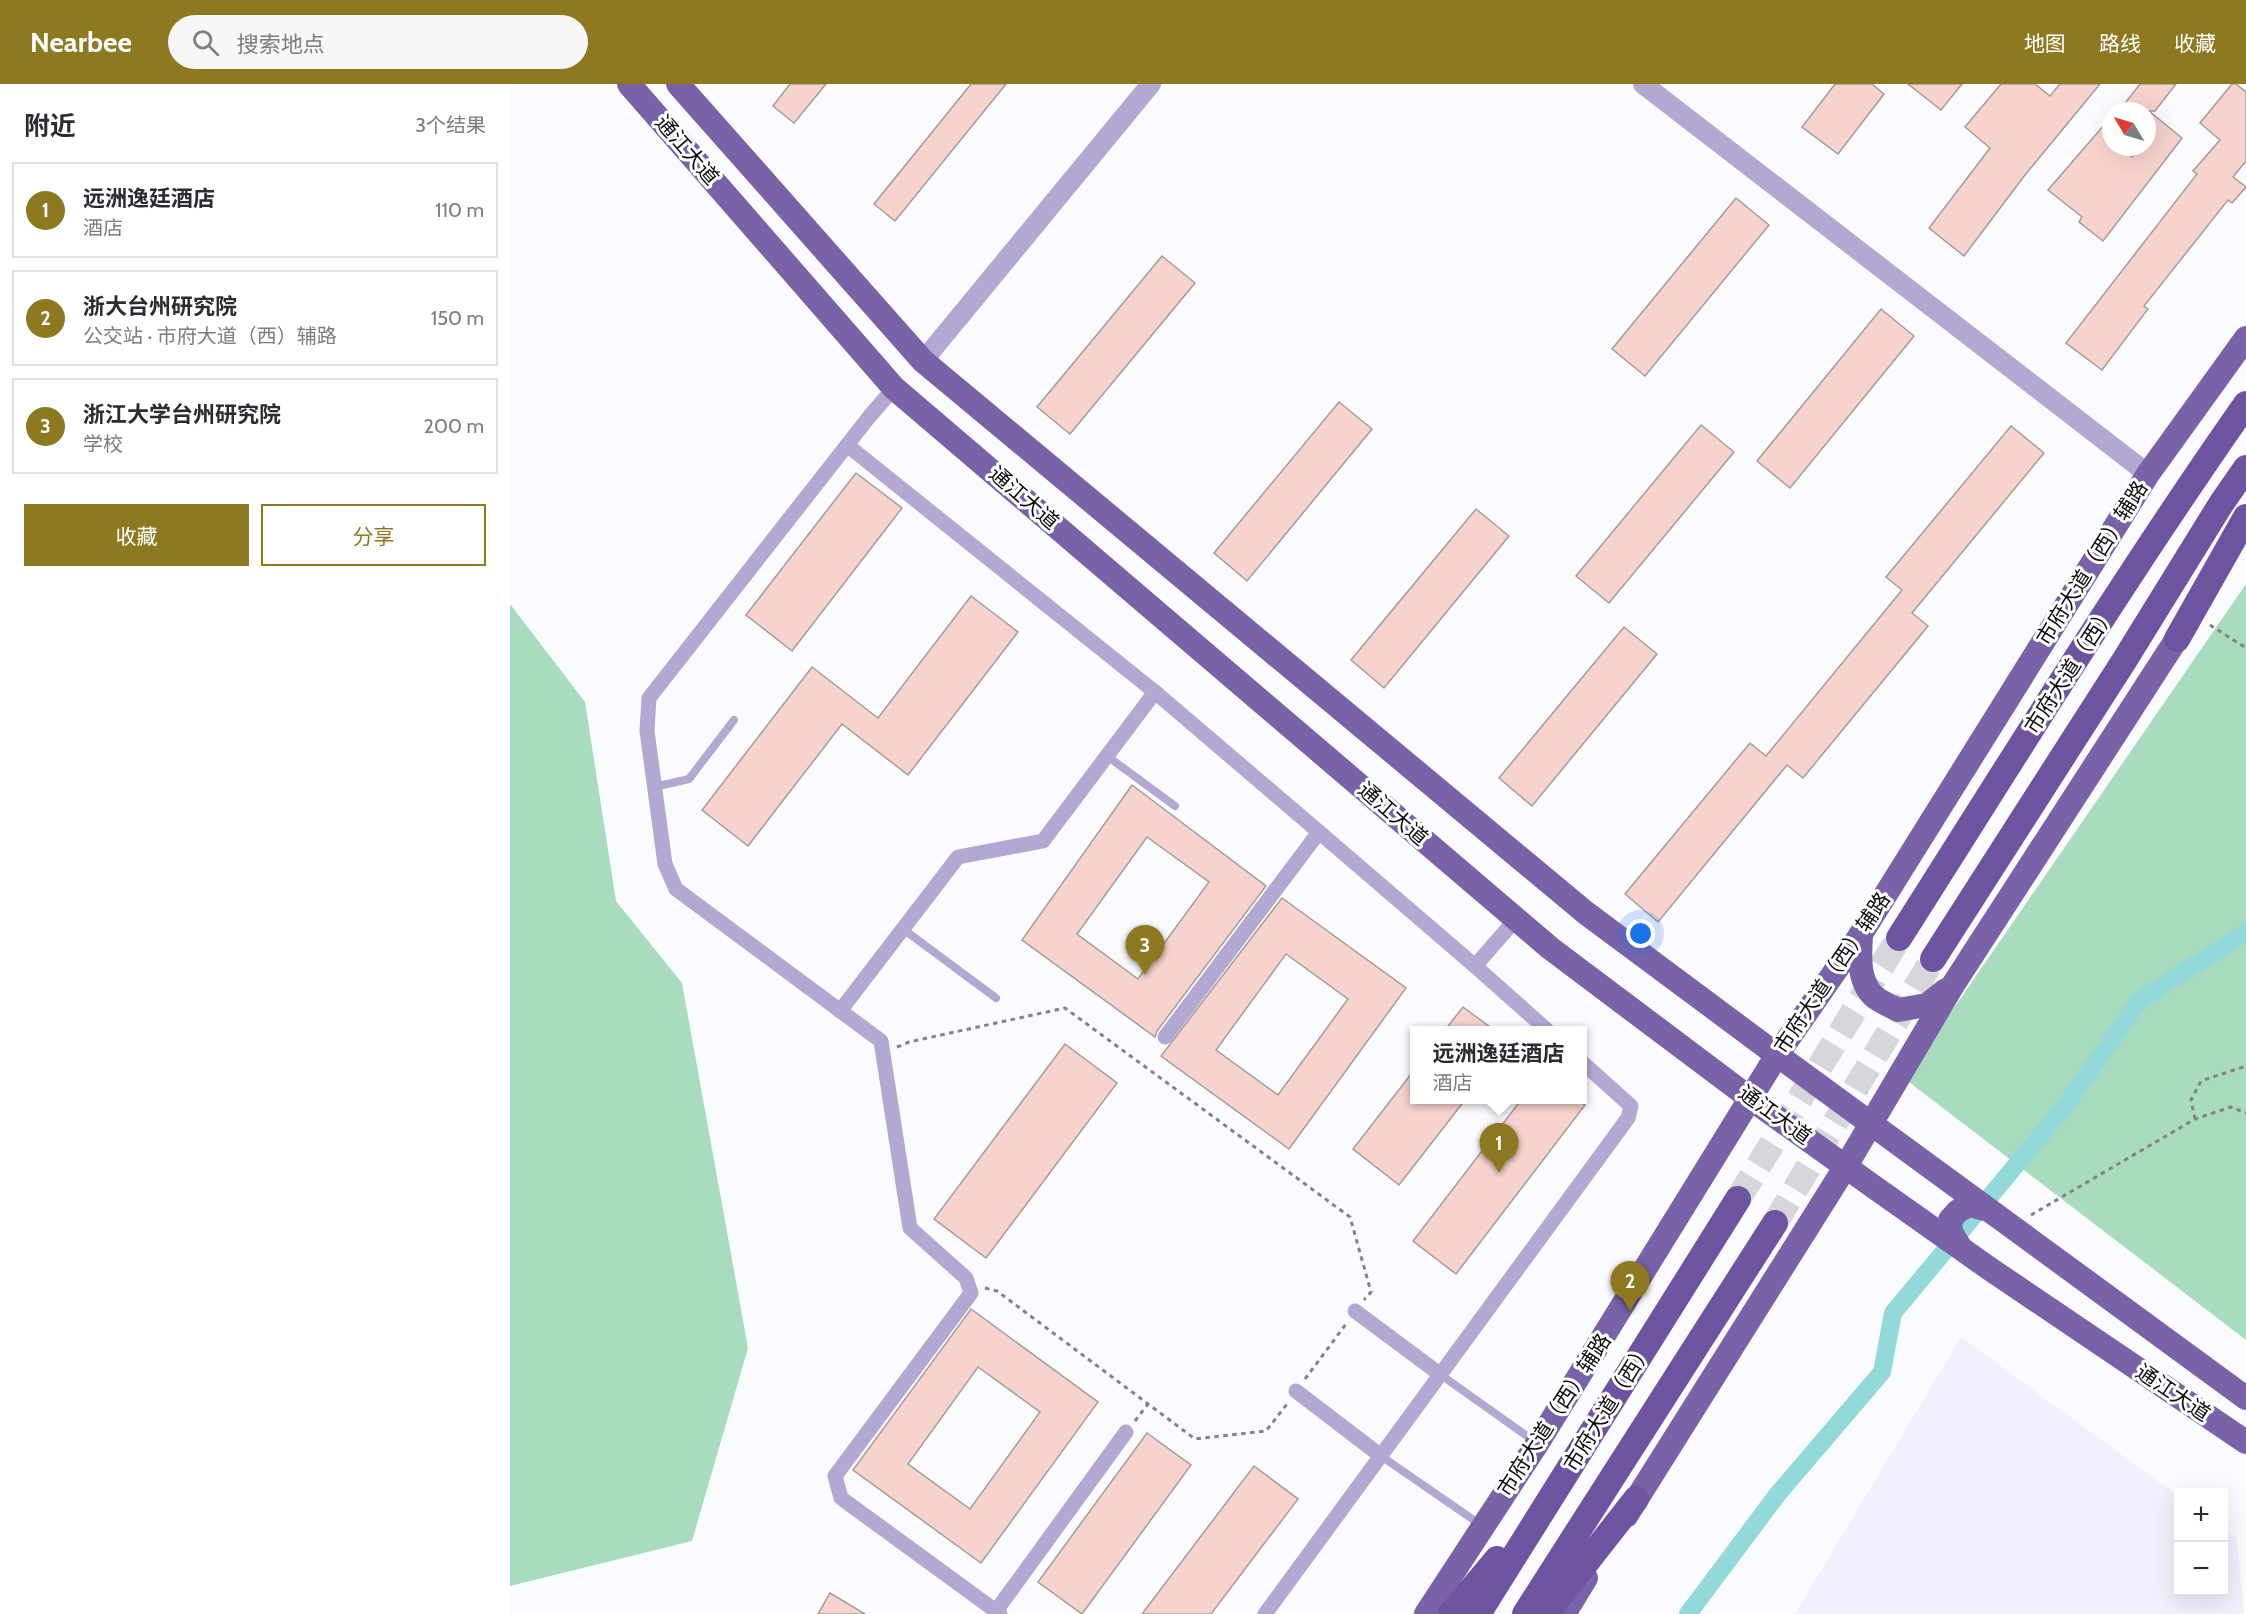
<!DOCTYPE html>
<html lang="zh">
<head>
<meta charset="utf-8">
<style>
	body { margin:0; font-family:Cabin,"Noto Sans SC",sans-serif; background:#f7f7f7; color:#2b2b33 }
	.controls { position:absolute; right:18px; bottom:18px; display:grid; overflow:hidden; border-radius:0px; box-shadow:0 6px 24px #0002 }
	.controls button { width:54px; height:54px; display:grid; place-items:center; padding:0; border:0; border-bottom:2px solid #e1e1e2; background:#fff; color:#2b2b33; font:30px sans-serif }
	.compass { position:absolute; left:1592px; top:18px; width:54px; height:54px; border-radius:50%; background:#fff; box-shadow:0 6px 24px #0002; rotate:308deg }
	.you { position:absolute; left:1131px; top:850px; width:21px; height:21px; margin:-15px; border:4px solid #fff; border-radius:50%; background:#1a73e8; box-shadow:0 0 0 9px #1a73e833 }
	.badge { display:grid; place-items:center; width:39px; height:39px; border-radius:50%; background:#8d791f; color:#fff; font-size:20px; font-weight:700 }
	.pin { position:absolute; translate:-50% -50px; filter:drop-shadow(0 2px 3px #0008) }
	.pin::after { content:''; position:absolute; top:32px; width:21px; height:18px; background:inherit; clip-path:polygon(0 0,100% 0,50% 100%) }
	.popup { position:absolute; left:900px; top:942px; width:177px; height:78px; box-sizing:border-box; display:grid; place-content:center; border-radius:0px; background:#fff; filter:drop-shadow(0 2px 4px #0005); font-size:20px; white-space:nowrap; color:#7c7c81 }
	.popup b { font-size:22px; color:#2b2b33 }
	.popup::after { content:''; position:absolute; left:50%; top:100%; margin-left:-12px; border:12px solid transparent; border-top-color:#fff }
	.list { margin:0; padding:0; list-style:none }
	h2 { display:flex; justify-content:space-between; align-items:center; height:78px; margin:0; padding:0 24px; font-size:26px }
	h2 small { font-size:20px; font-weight:400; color:#7c7c81 }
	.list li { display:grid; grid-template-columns:39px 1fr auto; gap:18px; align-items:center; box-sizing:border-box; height:96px; margin:0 12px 12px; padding:0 12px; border:2px solid #e1e1e2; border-radius:0px }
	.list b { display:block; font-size:22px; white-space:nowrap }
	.list p { margin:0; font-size:20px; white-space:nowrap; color:#7c7c81 }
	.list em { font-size:20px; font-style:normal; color:#7c7c81 }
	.actions { display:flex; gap:12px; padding:18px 24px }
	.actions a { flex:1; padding:14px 0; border:2px solid #8d791f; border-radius:0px; text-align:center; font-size:21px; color:#8d791f }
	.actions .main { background:#8d791f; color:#fff }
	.icon { flex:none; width:33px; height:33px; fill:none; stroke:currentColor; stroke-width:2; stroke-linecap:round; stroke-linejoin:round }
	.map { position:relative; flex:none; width:1736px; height:1530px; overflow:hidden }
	header { display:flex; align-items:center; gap:36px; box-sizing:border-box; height:84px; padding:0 30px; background:#8d791f; color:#fff }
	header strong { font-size:28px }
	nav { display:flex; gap:33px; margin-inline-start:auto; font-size:21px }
	.search { width:420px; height:54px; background:#f7f7f7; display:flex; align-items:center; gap:15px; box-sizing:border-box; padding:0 21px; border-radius:33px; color:#7c7c81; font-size:22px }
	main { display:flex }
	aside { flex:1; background:#fff }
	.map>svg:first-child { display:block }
	.commercial { fill:#f3effd }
	.green { fill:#a9dcbe }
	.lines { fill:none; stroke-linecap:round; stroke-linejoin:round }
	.canal { stroke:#94d9da; stroke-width:18 }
	.building { fill:#f7d3cd; stroke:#a59c9a; stroke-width:1.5; fill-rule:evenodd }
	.trunk-tunnel { stroke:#d6d7db; stroke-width:26; stroke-dasharray:26 13; stroke-linecap:butt }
	.path { stroke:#828386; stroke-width:3; stroke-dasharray:4.5 4.5; stroke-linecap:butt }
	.service { stroke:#b3a8d1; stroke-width:8 }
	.minor { stroke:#b3a8d1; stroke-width:15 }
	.tertiary { stroke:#b3a8d1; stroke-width:20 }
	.primary { stroke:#7962a8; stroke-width:24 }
	.trunk { stroke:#6e54a0; stroke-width:26 }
	.labels { text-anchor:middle; stroke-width:6; stroke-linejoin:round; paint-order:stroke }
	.street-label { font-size:21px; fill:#0b0c0e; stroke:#fff }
</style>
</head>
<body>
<header>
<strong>Nearbee</strong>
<div class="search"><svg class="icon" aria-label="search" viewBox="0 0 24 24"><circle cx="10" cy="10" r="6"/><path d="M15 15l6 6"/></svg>搜索地点</div>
<nav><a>地图</a><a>路线</a><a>收藏</a></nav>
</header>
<main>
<aside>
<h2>附近<small>3个结果</small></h2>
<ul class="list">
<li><span class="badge">1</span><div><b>远洲逸廷酒店</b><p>酒店</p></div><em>110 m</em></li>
<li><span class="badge">2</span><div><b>浙大台州研究院</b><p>公交站 · 市府大道（西）辅路</p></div><em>150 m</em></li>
<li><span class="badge">3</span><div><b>浙江大学台州研究院</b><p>学校</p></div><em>200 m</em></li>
</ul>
<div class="actions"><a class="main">收藏</a><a>分享</a></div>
</aside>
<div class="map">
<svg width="1736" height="1530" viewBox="0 0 1736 1530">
	<rect width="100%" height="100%" fill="#fafbff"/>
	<path class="commercial" d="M 1451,1253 L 1668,1412 L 1668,1508 L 1714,1508 L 1714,1445 L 1727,1454 L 1734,1530 L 1285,1530 Z"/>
	<g class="green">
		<path d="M 1736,500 L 1736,1256 L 1395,995 Z"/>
		<path d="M 0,520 L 75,618 L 106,817 L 172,899 L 238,1264 L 182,1457 L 0,1502 Z"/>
	</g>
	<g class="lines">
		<path class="canal" d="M 1178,1530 L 1267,1411 L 1372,1288 L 1383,1229 L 1551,1027 L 1630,916 L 1736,848"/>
	</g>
	<g class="building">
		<path d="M 280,0 L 316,0 L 284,39 L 263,22 Z"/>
		<path d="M 461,0 L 496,0 L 385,137 L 364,120 Z"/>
		<path d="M 1325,0 L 1362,0 L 1374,10 L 1328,70 L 1292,43 Z"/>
		<path d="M 1398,0 L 1452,0 L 1431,26 Z"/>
		<path d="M 1491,0 L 1525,0 L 1540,12 L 1550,0 L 1590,0 L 1515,91 L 1454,172 L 1419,144 L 1480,64 L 1455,43 Z"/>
		<path d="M 1630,0 L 1666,0 L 1645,27 L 1639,27 L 1672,54 L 1593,157 L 1569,138 L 1572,133 L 1538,106 L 1601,33 L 1601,63 L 1609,63 L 1622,73 L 1630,63 L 1637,63 L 1637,27 L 1609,27 Z"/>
		<path d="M 1722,0 L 1726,0 L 1736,8 L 1736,77 L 1723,93 L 1736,103 L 1722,119 L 1718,116 L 1634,222 L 1638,225 L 1592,286 L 1556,259 L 1687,90 L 1683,87 L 1710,56 L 1690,39 Z"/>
		<path d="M 1226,114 L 1259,141 L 1135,292 L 1102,265 Z"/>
		<path d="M 652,172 L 685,199 L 560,350 L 527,323 Z"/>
		<path d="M 1371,225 L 1404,252 L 1280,404 L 1247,377 Z"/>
		<path d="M 829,318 L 862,345 L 737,497 L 704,469 Z"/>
		<path d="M 1191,341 L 1224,368 L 1099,519 L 1066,492 Z"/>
		<path d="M 1501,342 L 1534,369 L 1402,529 L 1418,542 L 1293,694 L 1277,681 L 1148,838 L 1115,810 L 1240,659 L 1256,672 L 1392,506 L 1376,493 Z"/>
		<path d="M 346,389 L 392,424 L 282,567 L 236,531 Z"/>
		<path d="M 966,425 L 999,452 L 874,604 L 841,576 Z"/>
		<path d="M 461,512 L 508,548 L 398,691 L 332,640 L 238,762 L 192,726 L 302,583 L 368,634 Z"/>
		<path d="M 1114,543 L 1147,570 L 1022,722 L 989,694 Z"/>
		<path d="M 622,701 L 756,802 L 647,947 L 645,953 L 512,856 ZM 637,753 L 699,798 L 628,895 L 567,850 Z"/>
		<path d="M 772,814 L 896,904 L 779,1065 L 651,972 ZM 776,870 L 838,915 L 768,1011 L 706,966 Z"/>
		<path d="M 953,923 L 984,946 L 935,946 Z"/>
		<path d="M 555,960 L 607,999 L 476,1174 L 424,1135 Z"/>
		<path d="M 905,985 L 905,1016 L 955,1016 L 889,1101 L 843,1065 Z"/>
		<path d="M 1011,1016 L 1067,1016 L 1075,1021 L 946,1190 L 903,1157 Z"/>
		<path d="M 461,1225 L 588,1318 L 471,1479 L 343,1386 ZM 468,1283 L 530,1328 L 460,1425 L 398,1380 Z"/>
		<path d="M 637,1349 L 681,1381 L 572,1530 L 528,1498 Z"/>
		<path d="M 744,1382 L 788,1415 L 701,1530 L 632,1530 Z"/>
		<path d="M 320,1509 L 355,1530 L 308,1530 Z"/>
	</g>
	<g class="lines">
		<g class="trunk-tunnel">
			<path d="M 1228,1115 L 1389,854"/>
			<path d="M 1265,1139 L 1423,875"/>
		</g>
		<g class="path">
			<path d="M 1700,541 L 1736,564"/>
			<path d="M 387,963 L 399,958 L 555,924 L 840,1133 L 861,1208 L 854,1216"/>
			<path d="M 1685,1035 L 1681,1016 L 1691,997 L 1736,982"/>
			<path d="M 1521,1131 L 1685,1035 L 1721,1023 L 1736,1029"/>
			<path d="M 475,1204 L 487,1207 L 685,1355 L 756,1347 L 777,1320"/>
			<path d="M 795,1295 L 836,1240"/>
			<path d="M 625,1337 L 638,1320"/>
		</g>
		<g class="service">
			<path d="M 597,672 L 665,722"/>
			<path d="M 144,703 L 179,695 L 224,636"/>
			<path d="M 393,845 L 486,914"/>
			<path d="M 931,1291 L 1024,1357"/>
			<path d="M 871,1372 L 971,1441"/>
		</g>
		<g class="minor">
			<path d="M 384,304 L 359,333 L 139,614 L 137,647 L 155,780 L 166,805 L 371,957 L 400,1144 L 456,1194 L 461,1209 L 325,1392 L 331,1414 L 490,1530"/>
			<path d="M 337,361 L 645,608 L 809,748 L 655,953"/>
			<path d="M 809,748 L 965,882 L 1037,946"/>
			<path d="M 965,882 L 1006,835"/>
			<path d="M 330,927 L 448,773 L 533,757 L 645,608"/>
			<path d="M 845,1227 L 931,1291"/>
			<path d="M 786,1307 L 871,1372"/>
			<path d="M 486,1527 L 616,1348"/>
			<path d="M 755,1530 L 1118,1034 L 1121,1022 L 1073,979"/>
		</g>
		<g class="tertiary">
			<path d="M 1133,0 L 1638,390"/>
			<path d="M 413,277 L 641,0"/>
		</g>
		<g class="primary">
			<path d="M 119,0 L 384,304 L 1040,864 L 1241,1015 L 1364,1103 L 1480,1185 L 1736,1358"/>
			<path d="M 168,0 L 413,277 L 1076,829 L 1267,971 L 1736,1314"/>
			<path d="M 1351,850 C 1350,871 1347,899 1366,914 C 1373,919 1381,922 1388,926 L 1417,921 L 1436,906"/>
			<path d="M 1450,1163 L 1441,1148 L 1440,1136 L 1448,1127 L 1459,1121 L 1478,1126"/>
			<path d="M 1116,1432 L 1336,1082 L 1443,901 L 1677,539"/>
			<path d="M 916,1530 L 1027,1360 L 1267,971 L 1351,850 L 1638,390 L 1736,254"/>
			<path d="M 1054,1530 L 1076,1494"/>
		</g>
		<g class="trunk">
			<path d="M 1667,555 L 1736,433"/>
			<path d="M 1389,854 C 1503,675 1614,494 1736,320"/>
			<path d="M 1423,875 L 1614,577 L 1711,420 L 1736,384"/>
			<path d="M 941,1530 L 987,1475"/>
			<path d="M 968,1530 L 1228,1115"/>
			<path d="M 1015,1530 L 1265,1139"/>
			<path d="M 1036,1530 L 1126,1415"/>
		</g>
	</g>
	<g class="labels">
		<g class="street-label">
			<text transform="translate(177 66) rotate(49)" y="7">通江大道</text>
			<text transform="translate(514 414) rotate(41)" y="7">通江大道</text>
			<text transform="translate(1582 479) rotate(-58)" y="7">市府大道（西）辅路</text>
			<text transform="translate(1560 586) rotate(-57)" y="7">市府大道（西）</text>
			<text transform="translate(883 730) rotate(41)" y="7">通江大道</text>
			<text transform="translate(1322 889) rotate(-56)" y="7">市府大道（西）辅路</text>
			<text transform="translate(1265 1031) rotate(36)" y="7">通江大道</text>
			<text transform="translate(1663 1309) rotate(34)" y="7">通江大道</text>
			<text transform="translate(1098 1323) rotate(-58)" y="7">市府大道（西）</text>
			<text transform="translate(1044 1331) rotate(-57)" y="7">市府大道（西）辅路</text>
		</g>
	</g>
</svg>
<div class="controls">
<button>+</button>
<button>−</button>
</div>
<svg class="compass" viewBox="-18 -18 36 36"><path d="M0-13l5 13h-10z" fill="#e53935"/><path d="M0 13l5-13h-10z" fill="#7c7c81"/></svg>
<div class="you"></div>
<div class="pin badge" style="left:989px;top:1089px">1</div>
<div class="popup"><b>远洲逸廷酒店</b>酒店</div>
<div class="pin badge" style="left:1120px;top:1227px">2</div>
<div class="pin badge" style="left:635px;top:891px">3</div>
</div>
</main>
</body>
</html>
